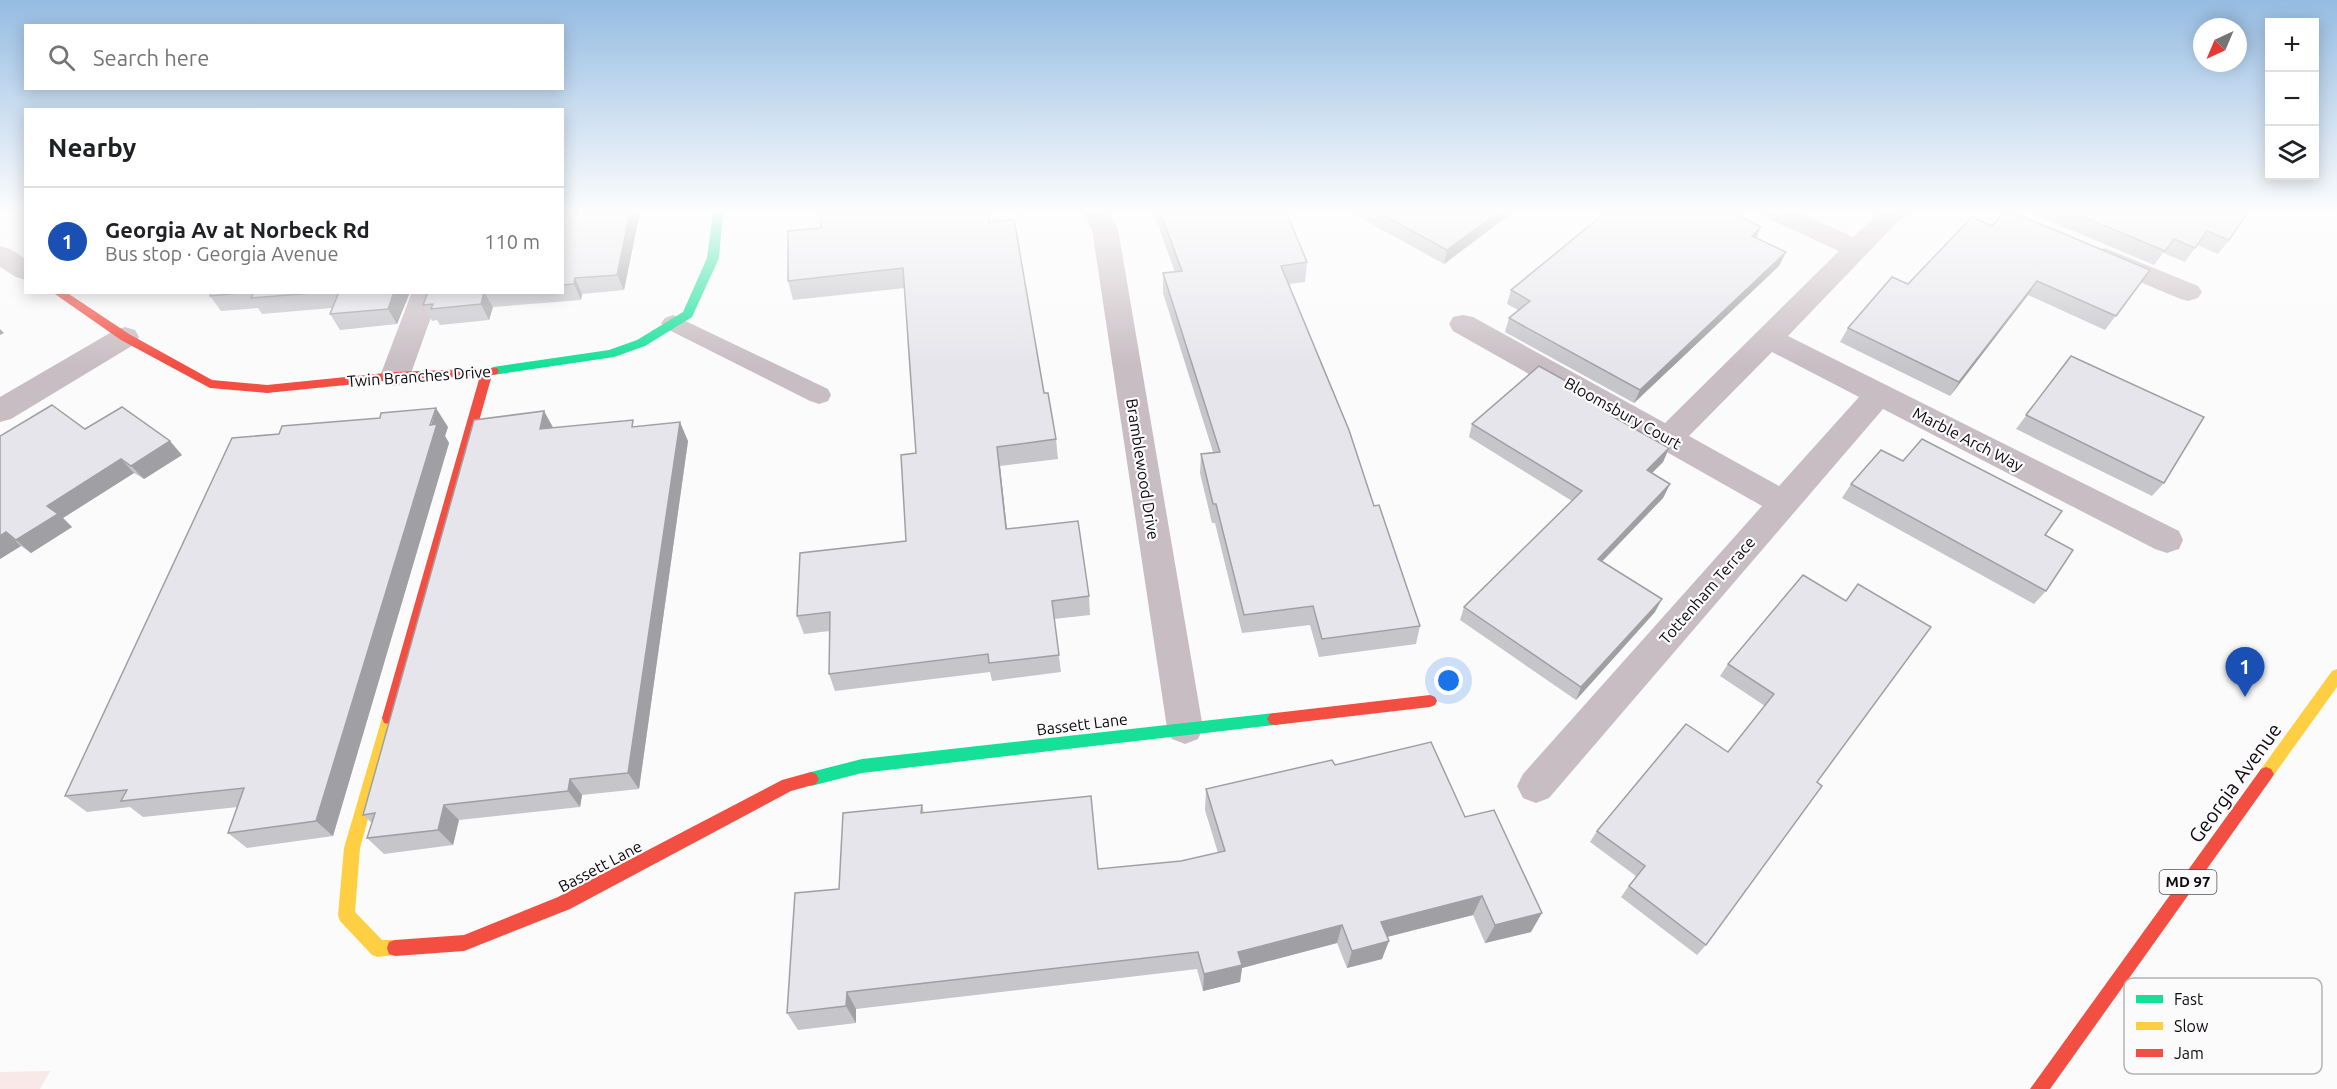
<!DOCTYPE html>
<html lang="en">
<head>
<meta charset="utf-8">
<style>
	body { margin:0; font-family:Ubuntu,sans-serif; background:#f6f6f6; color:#202124 }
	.controls { position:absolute; right:18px; top:18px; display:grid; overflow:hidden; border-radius:0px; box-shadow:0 3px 15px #0003 }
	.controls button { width:54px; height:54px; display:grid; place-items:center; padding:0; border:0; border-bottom:2px solid #e0e0e0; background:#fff; color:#202124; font:30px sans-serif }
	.compass { position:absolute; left:2193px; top:18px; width:54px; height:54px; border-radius:50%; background:#fff; box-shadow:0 3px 15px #0003; rotate:224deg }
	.you { position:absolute; left:1449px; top:681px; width:21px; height:21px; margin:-15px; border:4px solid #fff; border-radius:50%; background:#1a73e8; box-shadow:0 0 0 9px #1a73e833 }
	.badge { display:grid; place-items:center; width:39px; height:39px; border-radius:50%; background:#b45309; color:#fff; font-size:20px; font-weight:700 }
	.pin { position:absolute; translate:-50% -50px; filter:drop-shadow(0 2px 3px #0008) }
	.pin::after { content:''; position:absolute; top:32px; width:21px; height:18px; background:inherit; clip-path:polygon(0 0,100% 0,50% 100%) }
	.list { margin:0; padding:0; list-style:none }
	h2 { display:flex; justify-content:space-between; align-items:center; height:78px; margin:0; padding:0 24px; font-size:26px }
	h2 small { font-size:20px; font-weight:400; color:#757577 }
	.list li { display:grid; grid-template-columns:39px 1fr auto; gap:18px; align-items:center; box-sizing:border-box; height:108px; padding:0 24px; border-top:2px solid #e0e0e0 }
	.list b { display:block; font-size:22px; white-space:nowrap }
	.list p { margin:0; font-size:20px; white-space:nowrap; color:#757577 }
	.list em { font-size:20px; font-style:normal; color:#757577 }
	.icon { flex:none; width:33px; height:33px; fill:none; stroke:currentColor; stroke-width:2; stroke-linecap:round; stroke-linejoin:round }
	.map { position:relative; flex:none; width:2337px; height:1089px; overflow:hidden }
	.search { position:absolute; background:#fff; box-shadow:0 3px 15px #0003; left:24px; top:24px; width:540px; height:66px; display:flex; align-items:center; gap:15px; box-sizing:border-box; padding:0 21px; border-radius:0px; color:#757577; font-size:22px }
	.panel { position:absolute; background:#fff; box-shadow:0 3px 15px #0003; left:24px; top:108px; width:540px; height:186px; border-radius:0px }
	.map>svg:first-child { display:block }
	.green { fill:#f9e8e8 }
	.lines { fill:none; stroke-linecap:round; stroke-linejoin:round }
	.lane { fill:#c8bdc2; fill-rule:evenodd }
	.street { fill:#c8bdc2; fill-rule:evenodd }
	.fast { fill:#16e098; fill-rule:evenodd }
	.slow { fill:#ffcf43; fill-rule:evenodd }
	.jam { fill:#f24e42; fill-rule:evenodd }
	.wall { fill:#c5c5ca }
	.shaded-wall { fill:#a0a0a4 }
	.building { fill:#e5e5eb; stroke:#a0a0a4; stroke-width:1.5 }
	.labels { text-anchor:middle; stroke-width:4.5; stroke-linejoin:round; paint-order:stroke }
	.shield { fill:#fbfbfb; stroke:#565257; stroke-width:1.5 }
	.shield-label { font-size:15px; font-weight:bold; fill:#0f0911 }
	.street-label { font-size:16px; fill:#0f0911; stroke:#fbfbfb }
	.near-street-label { font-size:20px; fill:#0f0911; stroke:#fbfbfb }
	.key { fill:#fbfbfb; stroke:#b4b2b5; stroke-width:1.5 }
	.key-label { font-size:16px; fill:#0f0911 }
</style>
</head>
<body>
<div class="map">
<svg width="2337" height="1089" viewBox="0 0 2337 1089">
	<rect width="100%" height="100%" fill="#fbfbfb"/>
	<path class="green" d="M 50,1071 L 40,1089 L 0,1089 L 0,1072 Z"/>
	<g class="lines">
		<path class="lane" d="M 673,315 L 828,389 L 831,395 L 828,401 L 819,404 L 810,401 L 665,328 L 661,323 L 665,318 Z"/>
		<g class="street">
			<path d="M 1083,212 L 1109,212 L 1118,229 L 1203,728 L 1198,739 L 1185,744 L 1172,739 L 1167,728 L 1092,229 Z"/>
			<path d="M 1763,212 L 1798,212 L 1853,237 L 1879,212 L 1907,212 L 1788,336 L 2179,531 L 2183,540 L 2179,549 L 2167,553 L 2155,549 L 1883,409 L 1549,798 L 1536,803 L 1523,798 L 1517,786 L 1523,774 L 1762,506 L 1453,331 L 1449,324 L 1453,317 L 1463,315 L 1473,317 L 1665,423 L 1839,251 L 1767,218 ZM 1772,352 L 1859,397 L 1779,486 L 1689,436 Z"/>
			<path d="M 0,246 L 10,249 L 26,259 L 26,280 L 16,277 L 0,267 Z"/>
			<path d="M 2105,248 L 2198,286 L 2202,292 L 2198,298 L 2188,301 L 2178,298 L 2095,263 L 2092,257 L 2095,251 Z"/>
			<path d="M 412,292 L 440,292 L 410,376 L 405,383 L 395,386 L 385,383 L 380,376 Z"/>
			<path d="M 125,327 L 135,330 L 139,337 L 135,344 L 11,419 L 0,422 L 0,397 L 115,330 Z"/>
		</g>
		<g class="fast">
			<path d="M 713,212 L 723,212 L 719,258 L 692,317 L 645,346 L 614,357 L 493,375 L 489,374 L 487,371 L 493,367 L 609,350 L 637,340 L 683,312 L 707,258 Z"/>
			<path d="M 1275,713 L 1280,714 L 1283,719 L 1280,724 L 1275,725 L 862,773 L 811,786 L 806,784 L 803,779 L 806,774 L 811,772 L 862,759 Z"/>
		</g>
		<g class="slow">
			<path d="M 2337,669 L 2337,687 L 2271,779 L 2266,781 L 2261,779 L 2258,774 L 2261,769 L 2332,671 Z"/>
			<path d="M 389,712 L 394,713 L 396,718 L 360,848 L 355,912 L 382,940 L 395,940 L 401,942 L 403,948 L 401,954 L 378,957 L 372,955 L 340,921 L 338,915 L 344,848 L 382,718 L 384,713 Z"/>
		</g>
		<g class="jam">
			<path d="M 52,292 L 66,292 L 129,334 L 212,380 L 267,385 L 395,372 L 497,368 L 499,371 L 497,374 L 492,375 L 394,723 L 389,724 L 384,723 L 382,718 L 480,376 L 395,380 L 267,393 L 210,388 L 121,340 Z"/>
			<path d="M 1430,695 L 1435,697 L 1437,701 L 1435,705 L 1430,707 L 1275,725 L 1270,724 L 1267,719 L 1270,714 L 1275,713 Z"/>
			<path d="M 2266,767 L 2271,769 L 2274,774 L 2271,779 L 2050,1089 L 2030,1089 L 2261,769 Z"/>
			<path d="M 811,772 L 816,774 L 819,779 L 816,784 L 791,791 L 570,909 L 464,951 L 395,956 L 389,954 L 387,948 L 389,942 L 395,940 L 464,935 L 558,897 L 782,780 Z"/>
		</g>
	</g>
	<g class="wall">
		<path d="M 17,212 L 26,212 L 26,218 Z"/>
		<path d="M 562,212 L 640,212 L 624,290 L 582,294 L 581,300 L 493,307 L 489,320 L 440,325 L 437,320 L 432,321 L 423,305 L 428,292 L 562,292 Z"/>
		<path d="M 1153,212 L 1286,212 L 1307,262 L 1305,282 L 1288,284 L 1420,626 L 1416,644 L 1319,657 L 1310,625 L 1242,633 L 1215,523 L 1212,523 L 1200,473 L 1201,454 L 1213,452 L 1163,293 L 1163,273 L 1175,272 Z"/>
		<path d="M 1350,212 L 1513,212 L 1444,264 Z"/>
		<path d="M 2033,212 L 2248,212 L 2229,240 L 2218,254 L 2197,245 L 2185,262 L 2163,253 L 2154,265 L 2033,214 Z"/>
		<path d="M 989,222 L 1044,393 L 1056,439 L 1058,459 L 1000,466 L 1007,529 L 1089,596 L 1090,615 L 1054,619 L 1061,672 L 992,681 L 990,672 L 835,691 L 829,674 L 830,631 L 804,634 L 797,616 L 906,541 L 916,453 L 905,288 L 793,300 L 788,281 Z"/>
		<path d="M 1992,226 L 2150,270 L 2105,330 L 2028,295 L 1950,396 L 1840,342 L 1848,328 Z"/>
		<path d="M 1756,238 L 1786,252 L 1779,266 L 1634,403 L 1505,332 L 1509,318 L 1518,310 L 1507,304 L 1511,290 Z"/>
		<path d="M 211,292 L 410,292 L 397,324 L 340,330 L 330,314 L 332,308 L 262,314 L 258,308 L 221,311 L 210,296 Z"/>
		<path d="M 2071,356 L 2164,483 L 2152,496 L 2016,429 Z"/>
		<path d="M 1618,410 L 1615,418 L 1669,448 L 1663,462 L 1652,473 L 1670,484 L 1663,498 L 1602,561 L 1655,612 L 1576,700 L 1460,620 L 1464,607 L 1572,501 L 1469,437 L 1472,424 Z"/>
		<path d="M 544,411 L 553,427 L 636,426 L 688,441 L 639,789 L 582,795 L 580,807 L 459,820 L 453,845 L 384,854 L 367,838 L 372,823 L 363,815 Z"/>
		<path d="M 448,427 L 445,436 L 449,443 L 333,836 L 247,848 L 228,833 L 238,807 L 143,817 L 130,807 L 87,812 L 65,796 Z"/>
		<path d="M 0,436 L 182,455 L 144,479 L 134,473 L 63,518 L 72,527 L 31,553 L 21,546 L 0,559 Z"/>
		<path d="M 1851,484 L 2045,535 L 2046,591 L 2034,604 L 1842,498 Z"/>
		<path d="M 1803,575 L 1817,782 L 1706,945 L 1697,955 L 1621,897 L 1636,876 L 1590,842 L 1597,831 L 1728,752 L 1765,706 L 1720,676 L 1728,664 Z"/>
		<path d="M 1335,765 L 1465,817 L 1531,932 L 1485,943 L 1473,915 L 1387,937 L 1382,959 L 1347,968 L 1337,943 L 1242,968 L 1240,982 L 1203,991 L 1197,969 L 856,1009 L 856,1023 L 798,1030 L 787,1013 L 839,889 L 922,805 L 924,813 L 1098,869 L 1181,861 L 1218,853 L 1205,810 L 1206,789 Z"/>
	</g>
	<g class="shaded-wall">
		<path d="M 630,212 L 640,212 L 624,290 L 617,275 Z"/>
		<path d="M 1498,212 L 1513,212 L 1444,264 L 1447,250 Z"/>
		<path d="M 1761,227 L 1755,241 L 1752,236 Z"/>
		<path d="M 1786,252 L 1779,266 L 1634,403 L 1640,390 Z"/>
		<path d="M 575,278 L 582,294 L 581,300 L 574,284 Z"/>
		<path d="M 2037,281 L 2028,295 L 1950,396 L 1959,382 Z"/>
		<path d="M 394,292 L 410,292 L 397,324 L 388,309 Z"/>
		<path d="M 484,292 L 493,307 L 489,320 L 481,304 Z"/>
		<path d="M 0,329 L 4,333 L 0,335 Z"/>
		<path d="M 436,408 L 448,427 L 445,436 L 449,443 L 333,836 L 316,821 Z"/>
		<path d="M 544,411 L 554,430 L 540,429 Z"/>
		<path d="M 680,422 L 688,441 L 639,789 L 628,773 Z"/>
		<path d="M 170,441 L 182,455 L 144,479 L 131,466 Z"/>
		<path d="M 997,447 L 1000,466 L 1009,548 L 1006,529 Z"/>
		<path d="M 1669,448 L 1663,462 L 1641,484 L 1647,470 Z"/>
		<path d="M 121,459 L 134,473 L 63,518 L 72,527 L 31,553 L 16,540 L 47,506 Z"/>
		<path d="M 1670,484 L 1663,498 L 1592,572 L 1598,559 Z"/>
		<path d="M 6,532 L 21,546 L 0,559 L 0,536 Z"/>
		<path d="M 1662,599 L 1655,612 L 1576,700 L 1581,687 Z"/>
		<path d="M 570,779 L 582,795 L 580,807 L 568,791 Z"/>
		<path d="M 444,805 L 459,820 L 453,845 L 438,830 Z"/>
		<path d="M 1482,896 L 1473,915 L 1375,940 L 1381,922 Z"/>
		<path d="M 1542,913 L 1531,932 L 1485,943 L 1495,925 Z"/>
		<path d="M 1342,925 L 1337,943 L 1242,968 L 1240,982 L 1203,991 L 1204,974 L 1238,952 Z"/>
		<path d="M 1389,941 L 1382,959 L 1347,968 L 1352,951 Z"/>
		<path d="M 847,992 L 856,1009 L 856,1023 L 846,1006 Z"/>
	</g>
	<g class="building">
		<path d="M 562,212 L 630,212 L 617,275 L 575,278 L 574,284 L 562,285 Z"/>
		<path d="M 821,212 L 988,212 L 989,222 L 1014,219 L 1044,393 L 1048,393 L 1056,439 L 997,447 L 1006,529 L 1078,521 L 1089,596 L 1052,601 L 1059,655 L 989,663 L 988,654 L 829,674 L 830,612 L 797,616 L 800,553 L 906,541 L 901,455 L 916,453 L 903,268 L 788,281 L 788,231 L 821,228 Z"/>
		<path d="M 1160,212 L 1286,212 L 1307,262 L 1281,266 L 1349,430 L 1374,506 L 1379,505 L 1420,626 L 1322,639 L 1313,606 L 1244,615 L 1216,504 L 1213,504 L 1201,454 L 1220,452 L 1163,273 L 1182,271 Z"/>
		<path d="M 1377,212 L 1498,212 L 1447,250 Z"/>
		<path d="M 1606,212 L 1731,212 L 1761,227 L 1752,236 L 1786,252 L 1640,390 L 1509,318 L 1530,301 L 1511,290 Z"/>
		<path d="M 2004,212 L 2012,212 L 2150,270 L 2116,316 L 2037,281 L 1959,382 L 1848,328 L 1892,277 L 1908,284 L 1972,217 L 1992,226 Z"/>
		<path d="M 2072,212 L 2248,212 L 2229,240 L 2207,231 L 2195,248 L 2174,239 L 2165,251 Z"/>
		<path d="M 211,292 L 250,292 L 210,296 Z"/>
		<path d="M 254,292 L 325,292 L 251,298 Z"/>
		<path d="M 339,292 L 394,292 L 388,309 L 330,314 Z"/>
		<path d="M 428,292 L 484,292 L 481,304 L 431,309 L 433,304 L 423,305 Z"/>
		<path d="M 2071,356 L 2204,417 L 2164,483 L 2026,415 Z"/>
		<path d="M 1539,366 L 1618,410 L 1612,416 L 1669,448 L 1647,470 L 1670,484 L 1598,559 L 1662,599 L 1581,687 L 1464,607 L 1582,491 L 1472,424 Z"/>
		<path d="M 52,405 L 85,429 L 122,407 L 170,441 L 131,466 L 121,459 L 47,506 L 58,514 L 16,540 L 6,532 L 0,536 L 0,436 Z"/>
		<path d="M 436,408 L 430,425 L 437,424 L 316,821 L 228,833 L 244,788 L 121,801 L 127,790 L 65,796 L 232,438 L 279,434 L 282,426 L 380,418 L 381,413 Z"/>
		<path d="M 544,411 L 540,429 L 633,420 L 632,427 L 680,422 L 628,773 L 570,779 L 568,791 L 444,805 L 438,830 L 367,838 L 375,813 L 363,815 L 474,420 Z"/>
		<path d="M 1922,439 L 2062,511 L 2045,535 L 2073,550 L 2046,591 L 1851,484 L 1881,450 L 1903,461 Z"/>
		<path d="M 1803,575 L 1846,601 L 1858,584 L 1931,627 L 1817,782 L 1822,786 L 1706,945 L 1629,886 L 1645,866 L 1597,831 L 1686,724 L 1728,752 L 1774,694 L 1728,664 Z"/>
		<path d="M 1431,742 L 1465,817 L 1494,810 L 1542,913 L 1495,925 L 1482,896 L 1381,922 L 1389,941 L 1352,951 L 1342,925 L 1238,952 L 1242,965 L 1204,974 L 1198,952 L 847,992 L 846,1006 L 787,1013 L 795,893 L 839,889 L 843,813 L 922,805 L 921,813 L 1091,796 L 1098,869 L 1181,861 L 1225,851 L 1206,789 L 1332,760 L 1335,765 Z"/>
	</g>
	<linearGradient id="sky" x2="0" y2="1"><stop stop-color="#95bce2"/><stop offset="0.58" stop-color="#fdfdfd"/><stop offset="1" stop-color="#fdfdfd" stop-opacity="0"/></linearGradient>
	<rect width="2337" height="365" fill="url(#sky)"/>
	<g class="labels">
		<rect class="shield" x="2159.5" y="870" width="57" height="24" rx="4.5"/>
		<g class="shield-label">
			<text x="2188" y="887">MD 97</text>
		</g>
		<g class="street-label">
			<text transform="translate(419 376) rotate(-4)" y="6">Twin Branches Drive</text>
			<text transform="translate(1623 413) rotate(29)" y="6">Bloomsbury Court</text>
			<text transform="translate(1968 439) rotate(27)" y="6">Marble Arch Way</text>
			<text transform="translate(1143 469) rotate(81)" y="6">Bramblewood Drive</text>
			<text transform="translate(1707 590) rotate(-49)" y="6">Tottenham Terrace</text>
			<text transform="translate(1082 724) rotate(-7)" y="6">Bassett Lane</text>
			<text transform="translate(600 866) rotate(-28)" y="6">Bassett Lane</text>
		</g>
		<g class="near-street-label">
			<text transform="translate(2235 783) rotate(-54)" y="7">Georgia Avenue</text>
		</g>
	</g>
	<rect x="2124" y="978" width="198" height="96" rx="9" class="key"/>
	<rect x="2136" y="995" width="27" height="8" fill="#16e098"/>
	<rect x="2136" y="1022" width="27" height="8" fill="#ffcf43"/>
	<rect x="2136" y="1049" width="27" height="8" fill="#f24e42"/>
	<g class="key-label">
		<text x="2174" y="1005">Fast</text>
		<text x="2174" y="1032">Slow</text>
		<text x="2174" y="1059">Jam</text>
	</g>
</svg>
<div class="controls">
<button>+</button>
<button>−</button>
<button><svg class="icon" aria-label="layers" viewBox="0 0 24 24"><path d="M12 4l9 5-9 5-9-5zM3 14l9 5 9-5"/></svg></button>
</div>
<svg class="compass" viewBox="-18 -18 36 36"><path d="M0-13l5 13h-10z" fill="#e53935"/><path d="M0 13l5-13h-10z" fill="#757577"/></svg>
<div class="you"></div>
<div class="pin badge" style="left:2245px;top:697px;background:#1a4fb4">1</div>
<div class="search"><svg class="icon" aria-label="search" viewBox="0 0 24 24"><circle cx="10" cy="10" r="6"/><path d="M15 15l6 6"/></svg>Search here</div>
<section class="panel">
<h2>Nearby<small></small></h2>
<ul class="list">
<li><span class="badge" style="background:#1a4fb4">1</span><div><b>Georgia Av at Norbeck Rd</b><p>Bus stop · Georgia Avenue</p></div><em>110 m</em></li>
</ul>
</section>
</div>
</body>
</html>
